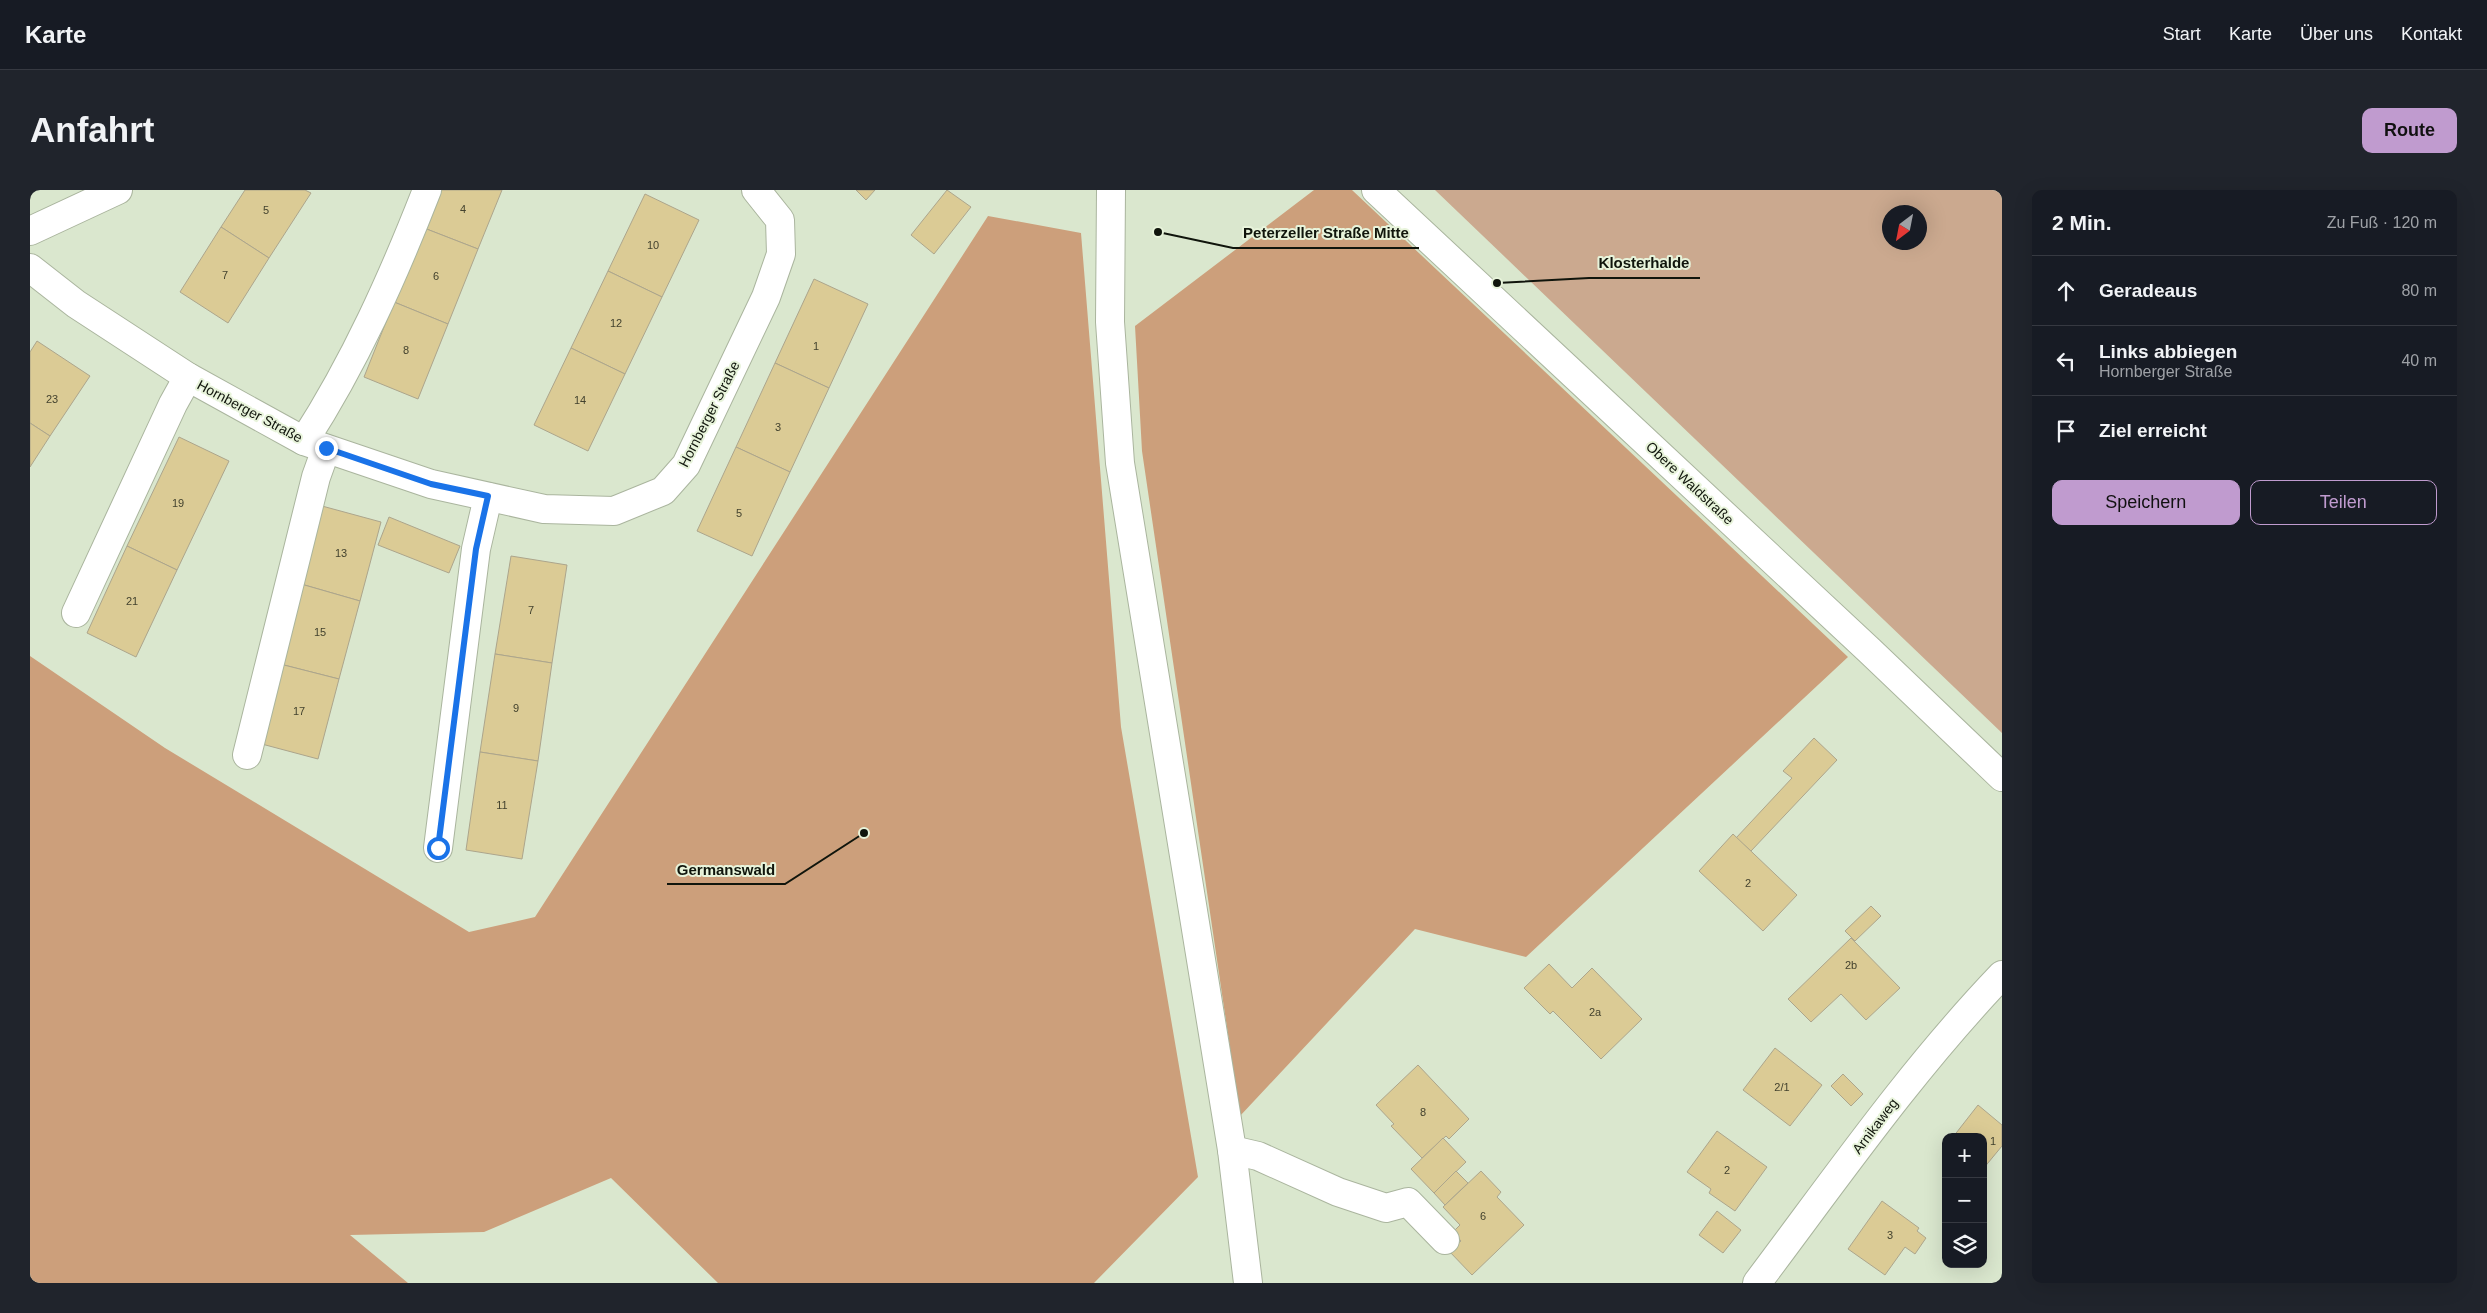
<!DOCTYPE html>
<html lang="de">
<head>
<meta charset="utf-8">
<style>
	body { margin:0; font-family:Helvetica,sans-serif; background:#20242c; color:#f1f3f6 }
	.controls { position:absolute; right:15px; bottom:15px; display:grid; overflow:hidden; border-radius:10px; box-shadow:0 5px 20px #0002 }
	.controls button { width:45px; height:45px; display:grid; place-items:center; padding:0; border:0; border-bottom:1px solid #363941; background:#171b24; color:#f1f3f6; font:25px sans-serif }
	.compass { position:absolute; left:1852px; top:15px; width:45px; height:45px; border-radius:50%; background:#171b24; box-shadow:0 5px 20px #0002; rotate:212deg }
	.stop { position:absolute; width:15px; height:15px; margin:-11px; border:4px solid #1a73e8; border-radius:50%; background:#fff }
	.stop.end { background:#1a73e8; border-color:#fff; box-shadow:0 1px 5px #0008 }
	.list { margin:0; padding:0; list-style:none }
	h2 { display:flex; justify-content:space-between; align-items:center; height:65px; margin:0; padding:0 20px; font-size:21px }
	h2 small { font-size:16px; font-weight:400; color:#9ea1a6 }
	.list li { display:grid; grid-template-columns:32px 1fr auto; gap:15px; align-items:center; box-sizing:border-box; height:70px; padding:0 20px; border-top:1px solid #363941 }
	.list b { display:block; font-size:19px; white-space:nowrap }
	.list p { margin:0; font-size:16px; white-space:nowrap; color:#9ea1a6 }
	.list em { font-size:16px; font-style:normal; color:#9ea1a6 }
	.actions { display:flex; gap:10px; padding:15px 20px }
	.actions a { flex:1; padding:11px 0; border:1px solid #c09bcf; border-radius:10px; text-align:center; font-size:18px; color:#c09bcf }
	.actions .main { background:#c09bcf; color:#111 }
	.icon { flex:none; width:28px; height:28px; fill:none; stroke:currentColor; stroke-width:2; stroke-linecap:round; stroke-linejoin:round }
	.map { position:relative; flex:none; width:1972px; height:1093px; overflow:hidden; border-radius:10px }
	header { display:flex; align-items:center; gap:30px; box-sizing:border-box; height:70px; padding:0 25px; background:#171b24; border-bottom:1px solid #363941 }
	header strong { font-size:24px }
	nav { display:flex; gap:28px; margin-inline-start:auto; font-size:18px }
	.intro { display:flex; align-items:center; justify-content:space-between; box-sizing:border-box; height:120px; padding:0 30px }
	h1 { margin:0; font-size:35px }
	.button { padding:12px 22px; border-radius:10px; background:#c09bcf; color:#111; font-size:18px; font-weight:700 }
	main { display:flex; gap:30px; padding:0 30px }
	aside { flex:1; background:#171b24; border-radius:10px; box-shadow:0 5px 20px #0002 }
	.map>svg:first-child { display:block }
	.green { fill:#cba98f; fill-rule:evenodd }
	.forest { fill:#cc9f7b }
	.building { fill:#dbcb95; stroke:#aca58c }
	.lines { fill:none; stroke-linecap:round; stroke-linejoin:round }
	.minor-casing { stroke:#aab59e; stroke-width:30 }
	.major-casing { stroke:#aab59e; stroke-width:30 }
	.minor { stroke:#fff; stroke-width:28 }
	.major { stroke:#fff; stroke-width:28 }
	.route { stroke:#1a73e8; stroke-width:6 }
	.labels { text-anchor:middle; stroke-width:4; stroke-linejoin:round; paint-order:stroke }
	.number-label { font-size:11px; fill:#43422e }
	.street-label { font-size:14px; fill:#10150c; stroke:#e8f4db }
	.leader { fill:none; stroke:#10150c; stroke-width:2 }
	.callout-dot { fill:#10150c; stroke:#e8f4db; stroke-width:2 }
	.callout-label { font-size:15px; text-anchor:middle; font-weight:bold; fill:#10150c; stroke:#e8f4db; stroke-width:4; stroke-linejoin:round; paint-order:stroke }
</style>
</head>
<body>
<header>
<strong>Karte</strong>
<nav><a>Start</a><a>Karte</a><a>Über uns</a><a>Kontakt</a></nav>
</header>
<div class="intro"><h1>Anfahrt</h1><a class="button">Route</a></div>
<main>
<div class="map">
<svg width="1972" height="1093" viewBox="0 0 1972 1093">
	<rect width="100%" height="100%" fill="#dae7ce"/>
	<path class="green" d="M 1405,0 L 1972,0 L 1972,543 ZM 1860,22 L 1890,22 L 1890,52 L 1860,52 Z"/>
	<g class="forest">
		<path d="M 1284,0 L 1322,0 L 1818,467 L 1496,767 L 1385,739 L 1210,926 L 1112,261 L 1105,136 Z"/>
		<path d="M 958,26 L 1051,43 L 1091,537 L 1168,987 L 1064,1093 L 688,1093 L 581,988 L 454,1042 L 320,1045 L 378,1093 L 0,1093 L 0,466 L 135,558 L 439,742 L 505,727 Z"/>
	</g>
	<g class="building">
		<path d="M 215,0 L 275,0 L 281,3 L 239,68 L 191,37 Z"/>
		<path d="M 409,0 L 472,0 L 448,59 L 394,38 Z"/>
		<path d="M 826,0 L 845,0 L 836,10 Z"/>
		<path d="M 917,0 L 941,17 L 904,64 L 881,45 Z"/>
		<path d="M 615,4 L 669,30 L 632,107 L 578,81 Z"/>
		<path d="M 191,37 L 239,68 L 198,133 L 150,102 Z"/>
		<path d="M 394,38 L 448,59 L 418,134 L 364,112 Z"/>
		<path d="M 578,81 L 632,107 L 595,184 L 541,158 Z"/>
		<path d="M 784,89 L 838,114 L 799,198 L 745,173 Z"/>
		<path d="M 364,112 L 418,134 L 388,209 L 334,187 Z"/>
		<path d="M 7,151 L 60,186 L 20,246 L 0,233 L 0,162 Z"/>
		<path d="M 541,158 L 595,184 L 558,261 L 504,235 Z"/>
		<path d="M 745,173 L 799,198 L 760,282 L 706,257 Z"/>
		<path d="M 0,233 L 20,246 L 0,277 Z"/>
		<path d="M 149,247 L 199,271 L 147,380 L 97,356 Z"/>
		<path d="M 706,257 L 760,282 L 722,366 L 667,341 Z"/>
		<path d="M 292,316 L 351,332 L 330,411 L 271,394 Z"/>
		<path d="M 359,327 L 430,356 L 419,383 L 348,355 Z"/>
		<path d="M 97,356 L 147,380 L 106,467 L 57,443 Z"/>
		<path d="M 481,366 L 537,375 L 522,473 L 465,464 Z"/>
		<path d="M 271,394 L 330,411 L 309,489 L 250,474 Z"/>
		<path d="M 465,464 L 522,473 L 508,571 L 450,562 Z"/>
		<path d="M 250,474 L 309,489 L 288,569 L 228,553 Z"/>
		<path d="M 1784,548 L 1807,570 L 1721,661 L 1706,648 L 1762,588 L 1753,581 Z"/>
		<path d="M 450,562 L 508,571 L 492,669 L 436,660 Z"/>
		<path d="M 1703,644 L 1767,705 L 1733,741 L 1669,681 Z"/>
		<path d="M 1841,716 L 1851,726 L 1825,751 L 1815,741 Z"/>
		<path d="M 1821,748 L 1870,798 L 1836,830 L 1811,804 L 1781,832 L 1758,809 Z"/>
		<path d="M 1519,774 L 1542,798 L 1562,778 L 1612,829 L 1571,869 L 1523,821 L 1520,824 L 1494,798 Z"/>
		<path d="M 1745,858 L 1792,895 L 1760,936 L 1713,900 Z"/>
		<path d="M 1388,875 L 1439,929 L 1419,949 L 1416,946 L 1392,968 L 1361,936 L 1364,934 L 1346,915 Z"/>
		<path d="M 1813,884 L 1833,904 L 1821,916 L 1801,896 Z"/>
		<path d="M 1948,915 L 1972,935 L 1972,956 L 1953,979 L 1953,947 L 1923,947 Z"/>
		<path d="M 1687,941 L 1737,977 L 1705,1021 L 1679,1003 L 1681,999 L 1657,982 Z"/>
		<path d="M 1413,948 L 1436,972 L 1404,1003 L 1381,979 Z"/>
		<path d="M 1426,981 L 1438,993 L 1415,1015 L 1404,1003 Z"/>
		<path d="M 1451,981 L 1471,1002 L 1467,1007 L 1494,1035 L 1442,1085 L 1419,1061 L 1431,1051 L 1423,1042 L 1430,1035 L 1413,1017 Z"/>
		<path d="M 1852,1011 L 1889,1038 L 1887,1041 L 1896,1048 L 1885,1064 L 1875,1057 L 1855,1085 L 1818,1059 Z"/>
		<path d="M 1687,1021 L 1711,1040 L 1693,1063 L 1669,1045 Z"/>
	</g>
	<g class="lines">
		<defs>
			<g id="minor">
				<path d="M 1346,0 L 1840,461 L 1972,587"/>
				<path d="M 0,41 L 88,0"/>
				<path d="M 0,78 L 46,114 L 158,187 L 274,251 L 401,294 L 514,319 L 584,321 L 633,301 L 656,275 L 736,107 L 751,64 L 750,30 L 726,0"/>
				<path d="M 274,251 C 325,172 363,87 397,0"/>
				<path d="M 46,423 L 143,214 L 158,187"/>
				<path d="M 217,565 L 286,287 L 296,259"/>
				<path d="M 408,658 L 446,359 L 458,307"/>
				<path d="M 1202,960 L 1228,966 L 1308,1002 L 1356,1018 L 1378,1012 L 1415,1050"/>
				<path d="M 1727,1093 C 1806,988 1881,880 1972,785"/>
			</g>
			<path id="major" d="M 1081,0 L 1080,132 L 1090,273 L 1202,960 L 1218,1093"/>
		</defs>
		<use href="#minor" class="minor-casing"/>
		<use href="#major" class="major-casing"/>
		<use href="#minor" class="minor"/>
		<use href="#major" class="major"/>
	</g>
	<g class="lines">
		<path class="route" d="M 296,258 L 401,294 L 458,306 L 446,359 L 408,658"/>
	</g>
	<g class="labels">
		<g class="number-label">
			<text x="433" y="23">4</text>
			<text x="236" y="24">5</text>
			<text x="623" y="59">10</text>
			<text x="195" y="89">7</text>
			<text x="406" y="90">6</text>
			<text x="586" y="137">12</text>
			<text x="786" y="160">1</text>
			<text x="376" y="164">8</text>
			<text x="22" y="213">23</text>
			<text x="550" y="214">14</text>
			<text x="748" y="241">3</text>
			<text x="148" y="317">19</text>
			<text x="709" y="327">5</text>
			<text x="311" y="367">13</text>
			<text x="102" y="415">21</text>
			<text x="501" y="424">7</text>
			<text x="290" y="446">15</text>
			<text x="486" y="522">9</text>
			<text x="269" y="525">17</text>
			<text x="472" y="619">11</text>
			<text x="1718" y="697">2</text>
			<text x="1821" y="779">2b</text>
			<text x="1565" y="826">2a</text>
			<text x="1752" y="901">2/1</text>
			<text x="1393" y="926">8</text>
			<text x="1963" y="955">1</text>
			<text x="1697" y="984">2</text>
			<text x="1453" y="1030">6</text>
			<text x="1860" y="1049">3</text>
		</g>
		<g class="street-label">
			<text transform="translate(220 221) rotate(28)" y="5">Hornberger Straße</text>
			<text transform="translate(679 224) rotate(-63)" y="5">Hornberger Straße</text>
			<text transform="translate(1660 293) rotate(43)" y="5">Obere Waldstraße</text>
			<text transform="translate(1845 936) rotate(-53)" y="5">Arnikaweg</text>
		</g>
	</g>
	<path class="leader" d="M1128 42L1203 58H1389M1467 93L1559 88H1670M834 643L755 694H637"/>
	<g class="callout-dot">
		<circle cx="1128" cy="42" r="5"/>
		<circle cx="1467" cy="93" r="5"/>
		<circle cx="834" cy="643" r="5"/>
	</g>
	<g class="callout-label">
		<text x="1296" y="48">Peterzeller Straße Mitte</text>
		<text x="1614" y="78">Klosterhalde</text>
		<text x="696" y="685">Germanswald</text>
	</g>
</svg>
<div class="controls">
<button>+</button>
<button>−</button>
<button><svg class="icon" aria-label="layers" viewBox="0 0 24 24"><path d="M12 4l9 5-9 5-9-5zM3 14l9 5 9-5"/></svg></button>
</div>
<svg class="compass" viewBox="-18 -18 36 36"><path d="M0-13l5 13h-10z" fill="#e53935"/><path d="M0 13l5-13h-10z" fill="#9ea1a6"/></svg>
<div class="stop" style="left:408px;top:658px"></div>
<div class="stop end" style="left:296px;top:258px"></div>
</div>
<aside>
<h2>2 Min.<small>Zu Fuß · 120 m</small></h2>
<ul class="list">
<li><svg class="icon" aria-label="ahead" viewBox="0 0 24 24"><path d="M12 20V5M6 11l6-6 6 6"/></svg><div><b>Geradeaus</b></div><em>80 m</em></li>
<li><svg class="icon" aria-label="left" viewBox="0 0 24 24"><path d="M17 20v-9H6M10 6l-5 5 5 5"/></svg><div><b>Links abbiegen</b><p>Hornberger Straße</p></div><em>40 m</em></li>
<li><svg class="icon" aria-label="arrive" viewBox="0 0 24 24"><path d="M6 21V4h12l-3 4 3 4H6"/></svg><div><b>Ziel erreicht</b></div></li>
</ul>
<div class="actions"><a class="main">Speichern</a><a>Teilen</a></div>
</aside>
</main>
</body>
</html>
